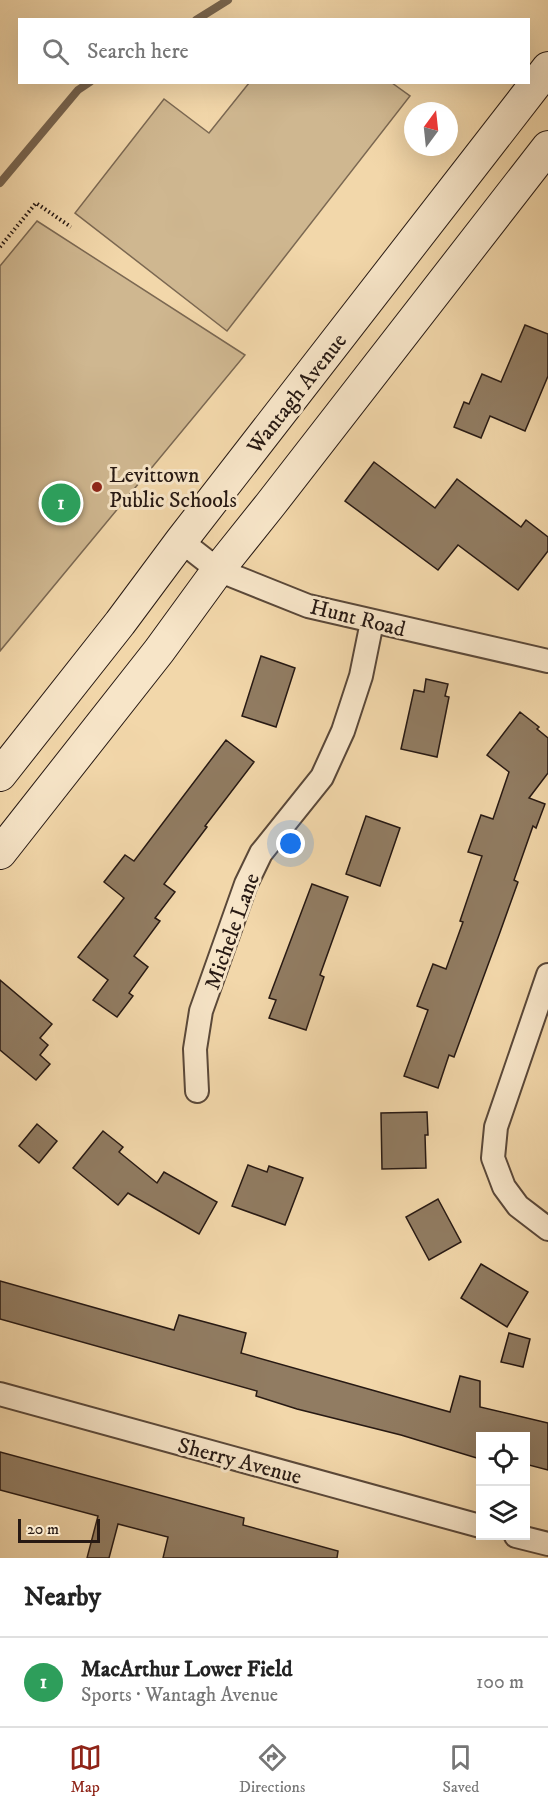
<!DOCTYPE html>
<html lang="en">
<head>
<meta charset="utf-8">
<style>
	body { margin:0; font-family:"IM FELL DW Pica",serif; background:#f2f2f2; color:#222 }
	.controls { position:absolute; right:18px; bottom:18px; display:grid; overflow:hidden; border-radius:0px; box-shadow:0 6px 24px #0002 }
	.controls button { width:54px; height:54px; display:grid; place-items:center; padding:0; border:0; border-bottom:2px solid #e0e0e0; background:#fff; color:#222; font:30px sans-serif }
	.compass { position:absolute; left:404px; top:102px; width:54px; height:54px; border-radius:50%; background:#fff; box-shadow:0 6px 24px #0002; rotate:15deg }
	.scale { position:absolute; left:18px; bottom:15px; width:82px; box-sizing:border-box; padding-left:6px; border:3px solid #271913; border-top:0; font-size:16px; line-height:21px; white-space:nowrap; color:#271913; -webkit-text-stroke:4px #f7e5c8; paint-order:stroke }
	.you { position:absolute; left:291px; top:844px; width:21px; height:21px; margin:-15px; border:4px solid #fff; border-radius:50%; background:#1a73e8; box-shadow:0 0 0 9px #1a73e833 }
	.badge { display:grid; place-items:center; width:39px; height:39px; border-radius:50%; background:#8f2418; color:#fff; font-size:20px; font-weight:700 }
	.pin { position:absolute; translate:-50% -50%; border:3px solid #fff; box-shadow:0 2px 6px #0006 }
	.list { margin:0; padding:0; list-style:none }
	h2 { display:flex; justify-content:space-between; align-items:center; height:78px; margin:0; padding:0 24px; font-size:26px }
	h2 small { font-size:20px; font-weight:400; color:#767676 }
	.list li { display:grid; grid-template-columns:39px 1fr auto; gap:18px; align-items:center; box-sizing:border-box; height:90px; padding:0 24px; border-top:2px solid #e0e0e0 }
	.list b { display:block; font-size:22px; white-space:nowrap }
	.list p { margin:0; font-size:20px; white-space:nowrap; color:#767676 }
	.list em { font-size:20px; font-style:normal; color:#767676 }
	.icon { flex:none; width:33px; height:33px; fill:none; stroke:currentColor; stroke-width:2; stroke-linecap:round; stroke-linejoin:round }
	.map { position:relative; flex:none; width:548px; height:1558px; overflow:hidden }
	.search { position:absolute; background:#fff; box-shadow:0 6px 24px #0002; left:18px; right:18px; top:18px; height:66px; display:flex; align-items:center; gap:15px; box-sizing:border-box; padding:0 21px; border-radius:0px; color:#767676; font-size:22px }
	.sheet { height:168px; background:#fff }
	nav { display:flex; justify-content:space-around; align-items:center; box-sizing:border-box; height:84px; border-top:2px solid #e0e0e0; background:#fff; font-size:16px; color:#767676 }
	nav a { display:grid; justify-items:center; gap:3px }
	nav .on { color:#8f2418 }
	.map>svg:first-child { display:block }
	.green { fill:#cfb790; stroke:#7b6852; stroke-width:1.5 }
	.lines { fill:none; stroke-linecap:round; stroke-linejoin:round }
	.stream { stroke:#77644f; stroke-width:8 }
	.building { fill:#917c62; stroke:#271913; stroke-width:1.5 }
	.minor-casing { stroke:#5a4839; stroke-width:26 }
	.secondary-casing { stroke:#271913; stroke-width:34 }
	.path { stroke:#271913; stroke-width:4; stroke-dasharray:1.5 3; stroke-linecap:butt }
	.minor { stroke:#f7e5c8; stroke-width:22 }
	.secondary { stroke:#f7e5c8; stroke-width:32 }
	.poi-dot { fill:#8f2418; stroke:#f7e5c8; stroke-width:2 }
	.labels { text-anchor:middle; stroke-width:6; stroke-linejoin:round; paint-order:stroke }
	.street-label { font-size:22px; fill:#271913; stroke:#f7e5c8 }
	.poi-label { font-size:22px; fill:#271913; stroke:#f7e5c8; text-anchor:start }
</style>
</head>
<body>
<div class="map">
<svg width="548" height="1558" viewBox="0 0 548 1558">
	<rect width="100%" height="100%" fill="#f2d7aa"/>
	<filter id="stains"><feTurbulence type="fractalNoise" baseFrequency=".00333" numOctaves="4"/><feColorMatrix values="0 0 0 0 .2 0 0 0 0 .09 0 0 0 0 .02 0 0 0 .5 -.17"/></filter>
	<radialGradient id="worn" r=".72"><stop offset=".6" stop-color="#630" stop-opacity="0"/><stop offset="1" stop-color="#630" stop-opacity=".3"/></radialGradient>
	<g class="green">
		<path d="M 249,83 L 392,83 L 410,96 L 227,331 L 75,213 L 164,99 L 209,133 Z"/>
		<path d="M 37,221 L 245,355 L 0,651 L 0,266 Z"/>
	</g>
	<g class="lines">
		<g class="stream">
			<path d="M 196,20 L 228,0"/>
			<path d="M 0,183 L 78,90 L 90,82"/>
		</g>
	</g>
	<g class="building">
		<path d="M 525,325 L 548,334 L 548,376 L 525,431 L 490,416 L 481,438 L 454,427 L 464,402 L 469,404 L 482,374 L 501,382 Z"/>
		<path d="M 374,462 L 435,508 L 457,479 L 521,527 L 526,520 L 548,537 L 548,551 L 518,590 L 458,545 L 438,570 L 345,501 Z"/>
		<path d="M 261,656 L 295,668 L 276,727 L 242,716 Z"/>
		<path d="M 426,679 L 448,684 L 445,696 L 449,697 L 437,757 L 401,749 L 414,690 L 424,692 Z"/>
		<path d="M 520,712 L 539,727 L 537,729 L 548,738 L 548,773 L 529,798 L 545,804 L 536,828 L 533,826 L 514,880 L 518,882 L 499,935 L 454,1057 L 449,1055 L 438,1088 L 404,1076 L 428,1010 L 417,1006 L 433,964 L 446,969 L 463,922 L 460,921 L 482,856 L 468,852 L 481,815 L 493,819 L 509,772 L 487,755 Z"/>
		<path d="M 226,740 L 254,762 L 205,826 L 207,827 L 164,884 L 175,892 L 155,918 L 160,921 L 134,956 L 148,967 L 129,993 L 133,996 L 117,1017 L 93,1000 L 108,980 L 78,957 L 124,898 L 104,882 L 125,855 L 134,861 Z"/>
		<path d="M 366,816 L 400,828 L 380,886 L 346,874 Z"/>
		<path d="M 312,884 L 348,897 L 320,975 L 324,977 L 306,1030 L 269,1018 L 276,1000 L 269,998 Z"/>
		<path d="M 0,980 L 52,1024 L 40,1038 L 48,1045 L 40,1055 L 50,1064 L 36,1080 L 0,1050 Z"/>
		<path d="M 427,1112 L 428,1135 L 425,1135 L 426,1168 L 382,1169 L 381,1113 Z"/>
		<path d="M 37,1124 L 57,1141 L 39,1163 L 19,1146 Z"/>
		<path d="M 103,1131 L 123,1147 L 119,1152 L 157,1183 L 164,1172 L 217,1202 L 199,1234 L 128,1193 L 118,1205 L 73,1168 Z"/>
		<path d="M 248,1165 L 267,1172 L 269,1166 L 303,1178 L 285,1225 L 232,1206 Z"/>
		<path d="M 438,1199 L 461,1242 L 429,1260 L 406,1217 Z"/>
		<path d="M 481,1264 L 528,1292 L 507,1327 L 461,1298 Z"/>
		<path d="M 0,1281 L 174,1330 L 179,1315 L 246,1333 L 241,1353 L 450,1412 L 460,1376 L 480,1381 L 480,1407 L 548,1423 L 548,1470 L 525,1464 L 525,1437 L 480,1437 L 480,1459 L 401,1435 L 297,1409 L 256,1396 L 257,1391 L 0,1319 Z"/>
		<path d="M 509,1333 L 530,1339 L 523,1367 L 501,1362 Z"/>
		<path d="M 0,1452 L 244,1518 L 243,1525 L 338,1551 L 337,1558 L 163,1558 L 168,1537 L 118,1524 L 109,1558 L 87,1558 L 98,1516 L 0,1490 Z"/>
	</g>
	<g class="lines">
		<defs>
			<g id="minor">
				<path d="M 181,541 L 218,570 L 308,606 L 548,661"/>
				<path d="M 548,975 L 496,1127 L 493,1158 L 504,1187 L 518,1206 L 548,1229"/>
				<path d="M 197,1091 L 195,1049 L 201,1011 L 246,884 L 261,853 L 322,777 L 343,731 L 361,676 L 372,622"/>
				<path d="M 0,1394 L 480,1526"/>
				<path d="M 516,1536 L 548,1544"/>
			</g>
			<g id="secondary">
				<path d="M 0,775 L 120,623 L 181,541 L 548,68"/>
				<path d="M 0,853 L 159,651 L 218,570 L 270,505 L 548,147"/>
			</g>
		</defs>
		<use href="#minor" class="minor-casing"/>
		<use href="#secondary" class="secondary-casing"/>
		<path class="path" d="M 0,247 L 36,203 L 71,227"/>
		<use href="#minor" class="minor"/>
		<use href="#secondary" class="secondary"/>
	</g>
	<circle class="poi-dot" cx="97" cy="487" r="6"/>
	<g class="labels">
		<g class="street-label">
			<text transform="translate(296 393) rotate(-52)" y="8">Wantagh Avenue</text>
			<text transform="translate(358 617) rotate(14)" y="8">Hunt Road</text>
			<text transform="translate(231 931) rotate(-70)" y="8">Michele Lane</text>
			<text transform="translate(240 1460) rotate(15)" y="8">Sherry Avenue</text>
		</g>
		<g class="poi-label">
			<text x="109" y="482">Levittown<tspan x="109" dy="25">Public Schools</tspan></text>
		</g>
	</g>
	<rect width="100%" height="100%" filter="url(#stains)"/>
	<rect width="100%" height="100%" fill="url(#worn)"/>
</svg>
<div class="controls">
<button><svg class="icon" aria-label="locate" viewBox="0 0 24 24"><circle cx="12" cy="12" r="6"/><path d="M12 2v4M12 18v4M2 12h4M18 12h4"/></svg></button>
<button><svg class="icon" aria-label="layers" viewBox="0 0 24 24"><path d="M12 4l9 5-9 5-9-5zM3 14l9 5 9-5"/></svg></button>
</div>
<svg class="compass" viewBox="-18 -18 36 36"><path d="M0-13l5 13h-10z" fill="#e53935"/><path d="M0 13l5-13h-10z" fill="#767676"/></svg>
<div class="scale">20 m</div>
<div class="you"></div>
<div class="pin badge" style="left:61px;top:503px;background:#2e9e5b">1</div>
<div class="search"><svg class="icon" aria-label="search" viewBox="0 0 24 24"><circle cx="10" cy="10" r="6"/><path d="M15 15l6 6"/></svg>Search here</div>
</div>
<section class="sheet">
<h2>Nearby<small></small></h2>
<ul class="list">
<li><span class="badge" style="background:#2e9e5b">1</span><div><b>MacArthur Lower Field</b><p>Sports · Wantagh Avenue</p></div><em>100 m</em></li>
</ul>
</section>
<nav>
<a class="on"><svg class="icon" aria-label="map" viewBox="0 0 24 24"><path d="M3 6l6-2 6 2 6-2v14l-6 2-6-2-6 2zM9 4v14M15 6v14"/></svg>Map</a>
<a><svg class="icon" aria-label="directions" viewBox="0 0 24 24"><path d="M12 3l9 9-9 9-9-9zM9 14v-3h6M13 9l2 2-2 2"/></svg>Directions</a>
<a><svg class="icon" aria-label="saved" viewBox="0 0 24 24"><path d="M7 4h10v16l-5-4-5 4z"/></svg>Saved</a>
</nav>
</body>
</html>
